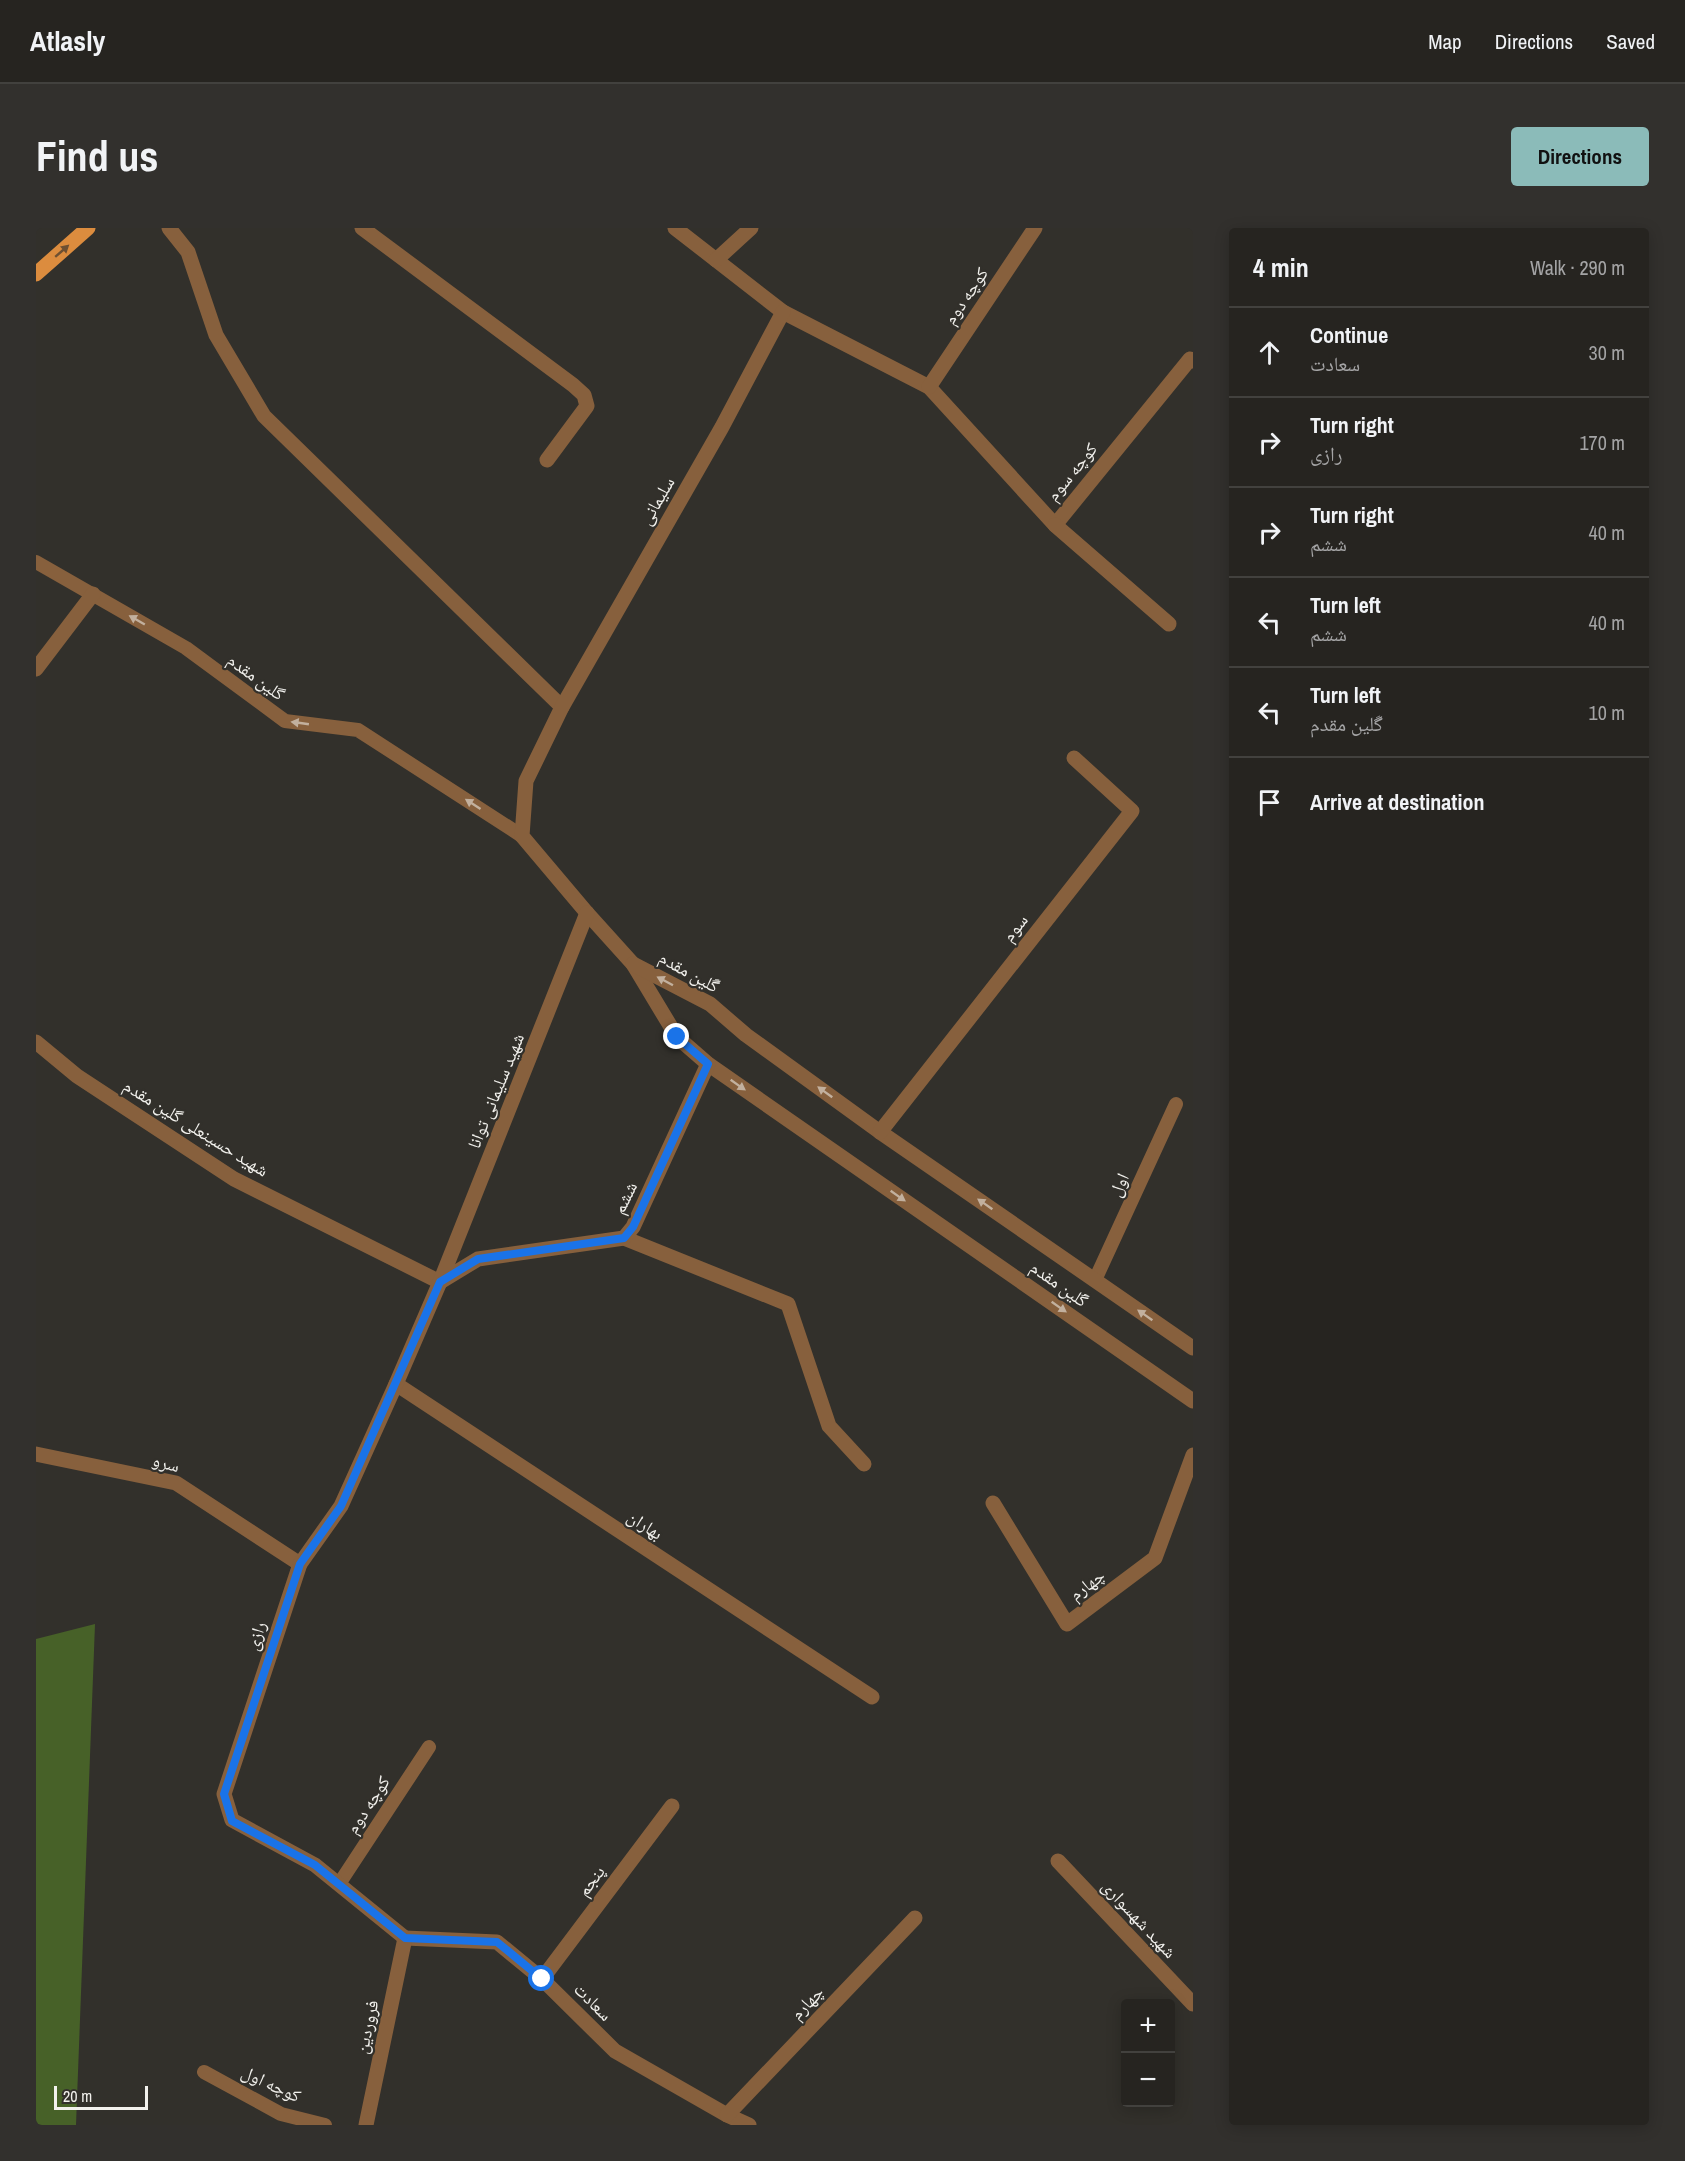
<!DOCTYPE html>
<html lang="en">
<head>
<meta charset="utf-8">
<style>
	body { margin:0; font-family:"Archivo Narrow","Noto Naskh Arabic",sans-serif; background:#32302d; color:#f1f3f6 }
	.controls { position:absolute; right:18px; bottom:18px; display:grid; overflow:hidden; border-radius:6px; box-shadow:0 3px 15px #0003 }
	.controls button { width:54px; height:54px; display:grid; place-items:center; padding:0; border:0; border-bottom:2px solid #42413e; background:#262420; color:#f1f3f6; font:30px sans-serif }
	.scale { position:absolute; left:18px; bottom:15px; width:94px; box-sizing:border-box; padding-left:6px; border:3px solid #f2f1ed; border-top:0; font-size:16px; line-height:21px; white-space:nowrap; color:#f2f1ed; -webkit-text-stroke:4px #32302b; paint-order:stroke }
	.stop { position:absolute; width:18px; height:18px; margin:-14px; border:4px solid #1a73e8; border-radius:50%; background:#fff }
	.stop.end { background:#1a73e8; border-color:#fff; box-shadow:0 2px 6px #0008 }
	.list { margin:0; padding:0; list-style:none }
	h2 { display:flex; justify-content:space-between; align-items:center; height:78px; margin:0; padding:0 24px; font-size:26px }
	h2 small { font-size:20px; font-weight:400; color:#a4a4a5 }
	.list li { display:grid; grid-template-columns:39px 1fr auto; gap:18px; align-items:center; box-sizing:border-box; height:90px; padding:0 24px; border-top:2px solid #42413e }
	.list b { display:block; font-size:22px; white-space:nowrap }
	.list p { margin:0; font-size:20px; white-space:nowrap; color:#a4a4a5 }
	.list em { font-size:20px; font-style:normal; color:#a4a4a5 }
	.icon { flex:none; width:33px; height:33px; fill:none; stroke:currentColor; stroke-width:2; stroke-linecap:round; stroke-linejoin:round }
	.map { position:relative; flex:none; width:1157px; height:1897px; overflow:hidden; border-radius:6px }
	header { display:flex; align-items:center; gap:36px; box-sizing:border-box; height:84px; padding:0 30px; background:#262420; border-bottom:2px solid #42413e }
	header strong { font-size:28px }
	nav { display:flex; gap:33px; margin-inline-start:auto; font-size:21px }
	.intro { display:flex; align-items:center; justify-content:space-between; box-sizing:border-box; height:144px; padding:0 36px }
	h1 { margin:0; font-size:42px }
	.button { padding:15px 27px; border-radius:6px; background:#8bbbb9; color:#111; font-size:21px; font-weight:700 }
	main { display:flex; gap:36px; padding:0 36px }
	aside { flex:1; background:#262420; border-radius:6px; box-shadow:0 3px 15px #0003 }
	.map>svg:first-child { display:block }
	.green { fill:#476128 }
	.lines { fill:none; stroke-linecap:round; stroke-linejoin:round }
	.service { stroke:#87603d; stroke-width:14 }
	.minor { stroke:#87603d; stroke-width:15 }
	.primary { stroke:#dc8c3e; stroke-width:15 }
	.oneway { fill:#6e5032 }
	.oneway2 { fill:#c2b09e }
	.route { stroke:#1a73e8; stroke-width:8 }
	.labels { text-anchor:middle; stroke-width:4.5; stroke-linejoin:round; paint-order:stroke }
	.street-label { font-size:18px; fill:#f2f1ed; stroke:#32302b }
</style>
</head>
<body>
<header>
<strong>Atlasly</strong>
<nav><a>Map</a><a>Directions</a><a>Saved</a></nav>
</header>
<div class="intro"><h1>Find us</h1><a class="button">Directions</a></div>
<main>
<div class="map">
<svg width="1157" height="1897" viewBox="0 0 1157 1897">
	<rect width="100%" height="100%" fill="#32302b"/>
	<path class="green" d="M 59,1396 L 40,1897 L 0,1897 L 0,1411 Z"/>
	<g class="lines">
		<g class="service">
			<path d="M 0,334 L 150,420 L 249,493 L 322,502 L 486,608"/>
			<path d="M 1059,1052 L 1140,876"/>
			<path d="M 303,1656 L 393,1519"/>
			<path d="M 168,1844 L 245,1886 L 289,1897"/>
		</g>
		<g class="minor">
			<path d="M 133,0 L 152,24 L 180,107 L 228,188 L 526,479"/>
			<path d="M 326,0 L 537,157 L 548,167 L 551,178 L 511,232"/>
			<path d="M 639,0 L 747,84 L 893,159 L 1019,297 L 1154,131 L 1157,133"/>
			<path d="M 680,32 L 715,0"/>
			<path d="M 747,84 L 686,199 L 526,479 L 490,553 L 486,608 L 551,685 L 597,736 L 641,809 L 672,836 L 1157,1173"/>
			<path d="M 893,159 L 999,0"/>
			<path d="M 1019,297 L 1133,396"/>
			<path d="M 0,441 L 57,366"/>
			<path d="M 597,736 L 674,776 L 710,807 L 844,904 L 1157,1120"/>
			<path d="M 0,814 L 41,848 L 198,951 L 404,1054"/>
			<path d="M 844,904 L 1096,583 L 1038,530"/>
			<path d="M 588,1010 L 752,1076 L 793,1198 L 828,1236"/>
			<path d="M 404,1054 L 442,1031 L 588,1010 L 597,999 L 672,836"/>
			<path d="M 360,1156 L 836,1469"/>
			<path d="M 0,1226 L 140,1255 L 264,1336"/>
			<path d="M 957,1275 L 1031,1396 L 1119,1330 L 1157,1227"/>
			<path d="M 1022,1633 L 1157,1776"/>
			<path d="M 369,1710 L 279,1637 L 196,1592 L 188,1566 L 264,1336 L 305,1278 L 360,1156 L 404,1054 L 551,685"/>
			<path d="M 369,1710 L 461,1714 L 506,1751 L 579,1823 L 691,1887 L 713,1897"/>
			<path d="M 506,1751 L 636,1578"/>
			<path d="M 691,1887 L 879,1690"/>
			<path d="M 330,1897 L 369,1710"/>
		</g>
		<path class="primary" d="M 0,46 L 52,0"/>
	</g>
	<defs><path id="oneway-solid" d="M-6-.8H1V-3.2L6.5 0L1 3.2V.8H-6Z" transform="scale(1.5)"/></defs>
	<use class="oneway" href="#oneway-solid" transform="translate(26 23) rotate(-41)"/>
	<g class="oneway2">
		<use href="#oneway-solid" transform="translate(101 392) rotate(-150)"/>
		<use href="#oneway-solid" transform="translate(264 495) rotate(-172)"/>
		<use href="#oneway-solid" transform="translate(437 576) rotate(-147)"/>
		<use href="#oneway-solid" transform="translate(629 753) rotate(-152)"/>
		<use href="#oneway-solid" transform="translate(702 857) rotate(35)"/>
		<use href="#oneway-solid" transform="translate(789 864) rotate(-144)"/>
		<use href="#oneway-solid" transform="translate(862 968) rotate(35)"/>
		<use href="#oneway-solid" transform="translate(949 976) rotate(-145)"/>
		<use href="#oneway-solid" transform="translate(1023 1079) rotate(35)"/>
		<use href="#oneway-solid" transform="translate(1109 1087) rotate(-145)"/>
	</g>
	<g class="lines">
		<path class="route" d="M 506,1751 L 461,1714 L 369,1710 L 279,1637 L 196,1593 L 188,1566 L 264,1336 L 305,1278 L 404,1054 L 442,1031 L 588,1010 L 597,999 L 672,836 L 641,809"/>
	</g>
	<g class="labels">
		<g class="street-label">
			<text transform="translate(930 68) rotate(-56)" y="6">کوچه دوم</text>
			<text transform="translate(1036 244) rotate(-51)" y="6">کوچه سوم</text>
			<text transform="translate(621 273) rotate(-60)" y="6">سلیمانی</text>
			<text transform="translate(220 449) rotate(36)" y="6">گلین مقدم</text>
			<text transform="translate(979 700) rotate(-52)" y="6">سوم</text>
			<text transform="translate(653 744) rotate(29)" y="6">گَلین مقدم</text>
			<text transform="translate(460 863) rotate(-68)" y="6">شهید سلیمانی توانا</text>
			<text transform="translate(160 900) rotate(32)" y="6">شهید حسینعلی گلین مقدم</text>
			<text transform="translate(1083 957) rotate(-65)" y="6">اول</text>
			<text transform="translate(589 970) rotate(-64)" y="6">ششم</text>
			<text transform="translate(1023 1056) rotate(35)" y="6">گَلین مقدم</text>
			<text transform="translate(130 1235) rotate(15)" y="6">سرو</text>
			<text transform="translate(609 1297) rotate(33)" y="6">بهاران</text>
			<text transform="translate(1051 1357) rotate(-37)" y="6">چهارم</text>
			<text transform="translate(220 1408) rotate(-72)" y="6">رازی</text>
			<text transform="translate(332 1577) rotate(-57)" y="6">کوچه دوم</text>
			<text transform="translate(555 1653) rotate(-53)" y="6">پنجم</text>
			<text transform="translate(1103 1691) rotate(47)" y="6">شهید شهسواری</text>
			<text transform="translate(557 1774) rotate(45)" y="6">سعادت</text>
			<text transform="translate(771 1775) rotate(-46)" y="6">چهارم</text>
			<text transform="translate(331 1799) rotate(-78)" y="6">فروردین</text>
			<text transform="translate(235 1856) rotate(25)" y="6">کوچه اول</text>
		</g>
	</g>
</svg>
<div class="controls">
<button>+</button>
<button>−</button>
</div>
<div class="scale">20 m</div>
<div class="stop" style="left:506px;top:1751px"></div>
<div class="stop end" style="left:641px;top:809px"></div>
</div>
<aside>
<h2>4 min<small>Walk · 290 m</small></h2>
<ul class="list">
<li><svg class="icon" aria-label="ahead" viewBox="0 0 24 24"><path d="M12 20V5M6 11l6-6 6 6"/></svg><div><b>Continue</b><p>سعادت</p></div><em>30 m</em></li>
<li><svg class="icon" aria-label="right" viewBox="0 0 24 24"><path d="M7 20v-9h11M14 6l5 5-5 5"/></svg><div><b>Turn right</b><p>رازی</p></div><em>170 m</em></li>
<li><svg class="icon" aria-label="right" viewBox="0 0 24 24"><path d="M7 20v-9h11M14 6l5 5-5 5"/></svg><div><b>Turn right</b><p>ششم</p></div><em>40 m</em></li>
<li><svg class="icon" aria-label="left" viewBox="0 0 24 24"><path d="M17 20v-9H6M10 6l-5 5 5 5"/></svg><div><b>Turn left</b><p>ششم</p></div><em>40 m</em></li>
<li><svg class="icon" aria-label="left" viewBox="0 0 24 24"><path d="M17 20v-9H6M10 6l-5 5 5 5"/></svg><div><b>Turn left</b><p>گَلین مقدم</p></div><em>10 m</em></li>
<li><svg class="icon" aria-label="arrive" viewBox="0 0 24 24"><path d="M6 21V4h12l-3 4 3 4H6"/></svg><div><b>Arrive at destination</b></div></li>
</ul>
</aside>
</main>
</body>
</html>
